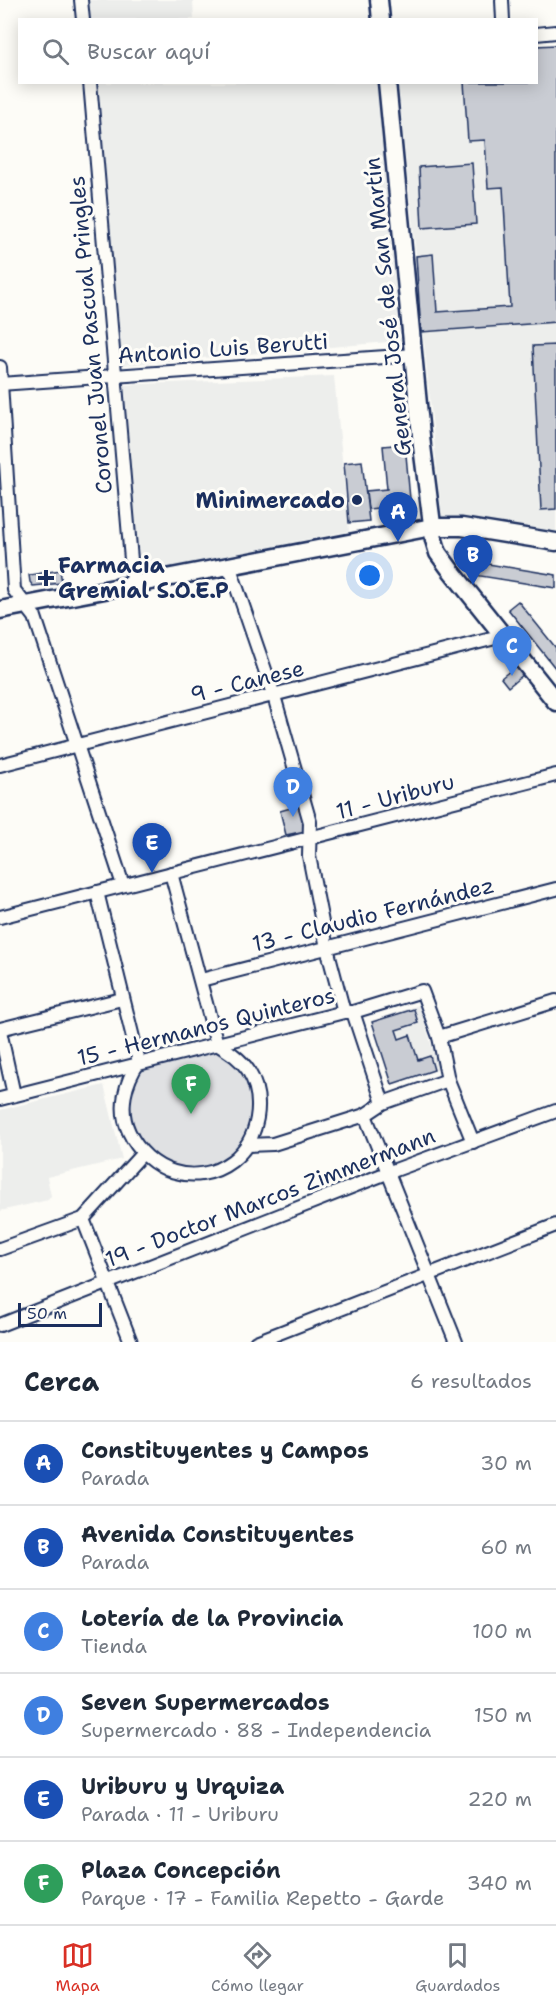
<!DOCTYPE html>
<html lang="es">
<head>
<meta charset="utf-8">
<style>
	body { margin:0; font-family:"Shantell Sans",sans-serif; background:#f2f2f3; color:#1f2937 }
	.scale { position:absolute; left:18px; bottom:15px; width:84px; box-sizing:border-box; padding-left:6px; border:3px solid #1b2f5e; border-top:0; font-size:16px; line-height:21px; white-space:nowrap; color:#1b2f5e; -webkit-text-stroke:4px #fdfcf7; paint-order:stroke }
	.you { position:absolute; left:370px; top:576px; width:21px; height:21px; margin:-15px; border:4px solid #fff; border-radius:50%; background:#1a73e8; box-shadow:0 0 0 9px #1a73e833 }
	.badge { display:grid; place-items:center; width:39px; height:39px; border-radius:50%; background:#d93025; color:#fff; font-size:20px; font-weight:700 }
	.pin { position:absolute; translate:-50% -50px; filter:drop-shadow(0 2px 3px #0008) }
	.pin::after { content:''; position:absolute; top:32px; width:21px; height:18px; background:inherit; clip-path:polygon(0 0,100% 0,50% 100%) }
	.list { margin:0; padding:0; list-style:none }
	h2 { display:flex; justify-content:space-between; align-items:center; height:78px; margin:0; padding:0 24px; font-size:26px }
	h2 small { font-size:20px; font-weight:400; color:#747a83 }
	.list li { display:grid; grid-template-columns:39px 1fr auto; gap:18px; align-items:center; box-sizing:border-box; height:84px; padding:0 24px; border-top:2px solid #e0e1e3 }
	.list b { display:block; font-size:22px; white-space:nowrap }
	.list p { margin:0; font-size:20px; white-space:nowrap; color:#747a83 }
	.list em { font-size:20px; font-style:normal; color:#747a83 }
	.icon { flex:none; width:33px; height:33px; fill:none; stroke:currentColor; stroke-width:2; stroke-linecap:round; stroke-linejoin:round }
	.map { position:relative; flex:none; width:556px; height:1342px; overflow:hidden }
	.search { position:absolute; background:#fff; box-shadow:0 3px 15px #0003; left:18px; right:18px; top:18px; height:66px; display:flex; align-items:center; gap:15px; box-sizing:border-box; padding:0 21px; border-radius:0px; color:#747a83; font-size:22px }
	.sheet { height:582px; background:#fff }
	nav { display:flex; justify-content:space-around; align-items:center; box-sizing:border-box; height:84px; border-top:2px solid #e0e1e3; background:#fff; font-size:16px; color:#747a83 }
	nav a { display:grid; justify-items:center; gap:3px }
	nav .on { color:#d93025 }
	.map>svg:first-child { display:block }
	.built { fill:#edeeec }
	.green { fill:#e0e1e3; stroke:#7e88a0; stroke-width:1.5 }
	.building { fill:#c9ccd3; stroke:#1b2f5e; stroke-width:1.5 }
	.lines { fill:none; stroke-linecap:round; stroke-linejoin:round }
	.street-casing { stroke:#1b2f5e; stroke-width:16 }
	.secondary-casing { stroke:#1b2f5e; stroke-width:21 }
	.street { stroke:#fdfcf7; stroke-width:12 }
	.secondary { stroke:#fdfcf7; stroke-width:16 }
	.poi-dot { fill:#1b2f5e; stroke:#fdfcf7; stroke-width:2 }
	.labels { text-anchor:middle; stroke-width:6; stroke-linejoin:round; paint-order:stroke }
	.street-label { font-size:22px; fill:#1b2f5e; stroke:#fdfcf7 }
	.poi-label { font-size:22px; font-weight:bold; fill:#1b2f5e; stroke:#fdfcf7; text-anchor:end }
</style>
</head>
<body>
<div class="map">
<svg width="556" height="1342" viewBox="0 0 556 1342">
	<rect width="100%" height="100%" fill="#fdfcf7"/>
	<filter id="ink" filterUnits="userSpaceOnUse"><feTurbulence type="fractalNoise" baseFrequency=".0167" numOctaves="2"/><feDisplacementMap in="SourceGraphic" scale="12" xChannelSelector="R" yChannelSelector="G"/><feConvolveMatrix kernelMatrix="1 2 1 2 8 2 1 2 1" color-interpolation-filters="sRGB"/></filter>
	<g filter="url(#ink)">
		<g class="built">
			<path d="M 88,0 L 193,0 L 194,19 L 89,19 Z"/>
			<path d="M 556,45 L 556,535 L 442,518 L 424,342 L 421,332 L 416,256 L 398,83 L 536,82 Z"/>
			<path d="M 98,83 L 378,83 L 400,341 L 122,365 Z"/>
			<path d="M 334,376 L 349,531 L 139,573 L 121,385 Z"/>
			<path d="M 419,1005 L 439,1069 L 392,1084 L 371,1021 Z"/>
			<path d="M 104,1085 L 122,1159 L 47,1177 L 51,1196 L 48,1200 L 0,1211 L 0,1110 Z"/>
		</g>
		<path class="green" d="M 217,1044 L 248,1069 L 256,1127 L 232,1161 L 191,1175 L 150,1161 L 126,1125 L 134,1069 Z"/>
		<g class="building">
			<path d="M 556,45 L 556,322 L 421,332 L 416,256 L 433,254 L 437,312 L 510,307 L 503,187 L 488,188 L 485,140 L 468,141 L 464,82 L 536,82 L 536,46 Z"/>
			<path d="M 472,163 L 476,224 L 422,228 L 419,167 Z"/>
			<path d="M 556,345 L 556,509 L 541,510 L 533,346 Z"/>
			<path d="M 405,444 L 411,510 L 389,512 L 389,507 L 368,509 L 366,491 L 387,489 L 383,446 Z"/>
			<path d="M 362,461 L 369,521 L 349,523 L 344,463 Z"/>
			<path d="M 476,562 L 556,575 L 556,588 L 474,575 Z"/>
			<path d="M 60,570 L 62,583 L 33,586 L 30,582 L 29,575 Z"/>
			<path d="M 518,601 L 556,648 L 556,669 L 508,609 Z"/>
			<path d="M 516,666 L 523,675 L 508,687 L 501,678 Z"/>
			<path d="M 301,805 L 307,829 L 305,831 L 286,835 L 280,811 Z"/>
			<path d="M 414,1009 L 418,1023 L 396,1030 L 399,1039 L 410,1035 L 418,1060 L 430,1056 L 434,1070 L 392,1084 L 372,1022 Z"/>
		</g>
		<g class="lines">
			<defs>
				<g id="street">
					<path d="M 81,0 L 83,20"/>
					<path d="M 502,0 L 503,20"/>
					<path d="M 536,34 L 556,32"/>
					<path d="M 90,82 L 133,583"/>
					<path d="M 0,367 L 14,590 L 35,617 L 123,885"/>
					<path d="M 0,384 L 414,355"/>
					<path d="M 229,565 L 274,696 L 310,822 L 309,856 L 327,948 L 344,1012"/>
					<path d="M 0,765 L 503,636"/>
					<path d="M 97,892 L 139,1062"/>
					<path d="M 0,917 L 556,775"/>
					<path d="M 201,980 L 556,889"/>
					<path d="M 353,1012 L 383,1103"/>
					<path d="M 0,1029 L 122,999"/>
					<path d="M 0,1031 L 14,1095"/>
					<path d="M 439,1037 L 556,1001"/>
					<path d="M 139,1062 C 125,1082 118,1109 129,1132 C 147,1171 195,1189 232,1161 C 259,1140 266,1099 248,1070 C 240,1058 228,1051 217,1044 L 171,873"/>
					<path d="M 0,1099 L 344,1012 L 353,1012 L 422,991 L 439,1037 L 448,1080 L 473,1142"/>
					<path d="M 365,1115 L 456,1342"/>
					<path d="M 247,1145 L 273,1144 L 365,1115 L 383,1103 L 448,1080"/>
					<path d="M 83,1219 L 131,1342"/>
					<path d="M 0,1249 L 83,1219 L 142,1154"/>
					<path d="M 0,1325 L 387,1173 L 556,1111"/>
					<path d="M 256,1342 L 556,1225"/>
				</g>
				<g id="secondary">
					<path d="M 379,0 L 381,20"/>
					<path d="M 387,82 L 422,446 L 434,540 L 438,553 L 449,568 L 556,702"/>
					<path d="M 0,610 L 432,527 L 462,527 L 556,542"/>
				</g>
			</defs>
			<use href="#street" class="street-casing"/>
			<use href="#secondary" class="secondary-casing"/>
			<use href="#street" class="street"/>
			<use href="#secondary" class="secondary"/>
		</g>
	</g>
	<g class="poi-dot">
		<circle cx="357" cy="500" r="6"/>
		<path d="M43 569h6v6h6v6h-6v6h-6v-6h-6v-6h6z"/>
	</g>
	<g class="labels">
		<g class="street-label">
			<text transform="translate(387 307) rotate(-96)" y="8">General José de San Martín</text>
			<text transform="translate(90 335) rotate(-95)" y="8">Coronel Juan Pascual Pringles</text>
			<text transform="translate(223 348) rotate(-4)" y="8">Antonio Luis Berutti</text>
			<text transform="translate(247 681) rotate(-14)" y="8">9 - Canese</text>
			<text transform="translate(395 796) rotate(-15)" y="8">11 - Uriburu</text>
			<text transform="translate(373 914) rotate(-14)" y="8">13 - Claudio Fernández</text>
			<text transform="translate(206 1026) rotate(-14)" y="8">15 - Hermanos Quinteros</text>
			<text transform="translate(270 1197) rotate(-21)" y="8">19 - Doctor Marcos Zimmermann</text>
		</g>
		<g class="poi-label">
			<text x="345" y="508">Minimercado</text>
			<text x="58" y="573" text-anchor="start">Farmacia<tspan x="58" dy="25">Gremial S.O.E.P</tspan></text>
		</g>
	</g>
</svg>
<div class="scale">50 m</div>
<div class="you"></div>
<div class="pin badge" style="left:398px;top:542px;background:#1a4fb4">A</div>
<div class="pin badge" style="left:473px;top:585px;background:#1a4fb4">B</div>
<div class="pin badge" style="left:512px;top:676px;background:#3f7fe0">C</div>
<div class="pin badge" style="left:293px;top:817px;background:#3f7fe0">D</div>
<div class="pin badge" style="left:152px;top:873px;background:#1a4fb4">E</div>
<div class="pin badge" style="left:191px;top:1114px;background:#2e9e5b">F</div>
<div class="search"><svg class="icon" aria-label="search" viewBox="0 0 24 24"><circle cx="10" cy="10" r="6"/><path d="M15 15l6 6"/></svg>Buscar aquí</div>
</div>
<section class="sheet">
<h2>Cerca<small>6 resultados</small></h2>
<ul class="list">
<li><span class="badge" style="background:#1a4fb4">A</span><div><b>Constituyentes y Campos</b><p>Parada</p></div><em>30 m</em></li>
<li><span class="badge" style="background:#1a4fb4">B</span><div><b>Avenida Constituyentes</b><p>Parada</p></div><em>60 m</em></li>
<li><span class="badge" style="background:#3f7fe0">C</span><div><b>Lotería de la Provincia</b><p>Tienda</p></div><em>100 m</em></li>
<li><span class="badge" style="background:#3f7fe0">D</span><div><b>Seven Supermercados</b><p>Supermercado · 88 - Independencia</p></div><em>150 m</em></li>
<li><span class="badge" style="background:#1a4fb4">E</span><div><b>Uriburu y Urquiza</b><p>Parada · 11 - Uriburu</p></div><em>220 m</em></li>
<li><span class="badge" style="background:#2e9e5b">F</span><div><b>Plaza Concepción</b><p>Parque · 17 - Familia Repetto - Garde</p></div><em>340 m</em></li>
</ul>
</section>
<nav>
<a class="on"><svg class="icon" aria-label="map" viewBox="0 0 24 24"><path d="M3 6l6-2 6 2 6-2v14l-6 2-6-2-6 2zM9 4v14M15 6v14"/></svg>Mapa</a>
<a><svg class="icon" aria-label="directions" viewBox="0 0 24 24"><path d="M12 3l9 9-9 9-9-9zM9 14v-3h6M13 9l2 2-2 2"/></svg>Cómo llegar</a>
<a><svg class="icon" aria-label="saved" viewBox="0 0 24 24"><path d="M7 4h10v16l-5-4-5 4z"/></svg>Guardados</a>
</nav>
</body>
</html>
